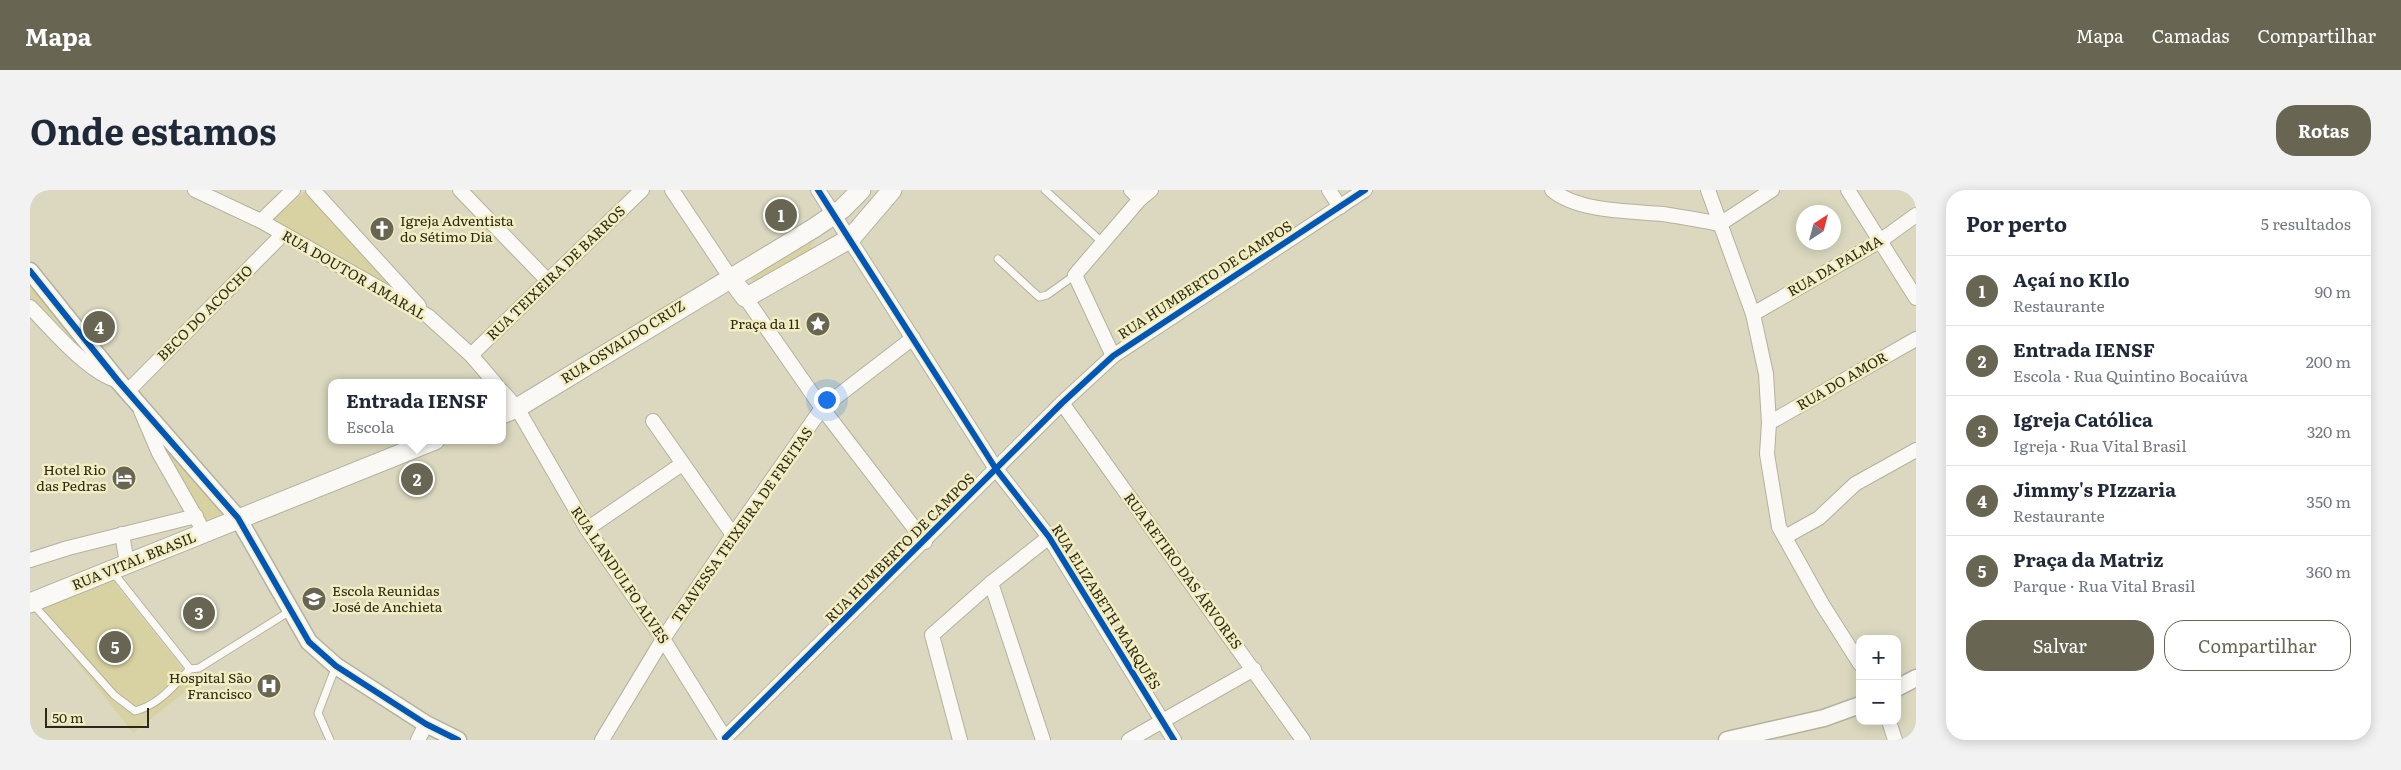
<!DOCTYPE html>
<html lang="pt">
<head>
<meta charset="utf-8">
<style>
	body { margin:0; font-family:Literata,serif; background:#f2f2f3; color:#1f2937 }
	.controls { position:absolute; right:15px; bottom:15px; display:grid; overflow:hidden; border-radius:10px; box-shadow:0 2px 12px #0003 }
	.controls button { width:45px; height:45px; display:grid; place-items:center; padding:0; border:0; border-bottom:1px solid #e0e1e3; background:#fff; color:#1f2937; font:25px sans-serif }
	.compass { position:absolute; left:1766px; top:15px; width:45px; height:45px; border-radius:50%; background:#fff; box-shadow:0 2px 12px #0003; rotate:36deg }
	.scale { position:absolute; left:15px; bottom:12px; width:104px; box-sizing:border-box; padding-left:5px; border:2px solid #2a2817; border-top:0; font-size:14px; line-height:18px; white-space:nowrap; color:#2a2817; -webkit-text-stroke:4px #f3eec1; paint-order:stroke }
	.you { position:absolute; left:796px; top:209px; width:18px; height:18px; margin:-12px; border:4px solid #fff; border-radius:50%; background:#1a73e8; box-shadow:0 0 0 8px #1a73e833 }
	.badge { display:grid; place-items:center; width:32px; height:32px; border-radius:50%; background:#686652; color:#fff; font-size:16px; font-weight:700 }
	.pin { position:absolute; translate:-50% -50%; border:2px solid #fff; box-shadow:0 1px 5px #0006 }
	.popup { position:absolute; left:298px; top:189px; width:178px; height:65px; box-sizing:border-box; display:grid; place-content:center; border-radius:10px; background:#fff; filter:drop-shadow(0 1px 4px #0005); font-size:16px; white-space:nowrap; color:#747a83 }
	.popup b { font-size:19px; color:#1f2937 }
	.popup::after { content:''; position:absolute; left:50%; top:100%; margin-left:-10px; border:10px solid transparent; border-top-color:#fff }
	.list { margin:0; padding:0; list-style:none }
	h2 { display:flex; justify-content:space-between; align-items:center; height:65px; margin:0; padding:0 20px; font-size:21px }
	h2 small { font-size:16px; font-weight:400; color:#747a83 }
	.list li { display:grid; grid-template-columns:32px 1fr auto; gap:15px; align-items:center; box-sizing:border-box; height:70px; padding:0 20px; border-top:1px solid #e0e1e3 }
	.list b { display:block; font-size:19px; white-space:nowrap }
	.list p { margin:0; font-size:16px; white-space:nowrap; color:#747a83 }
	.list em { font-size:16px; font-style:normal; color:#747a83 }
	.actions { display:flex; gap:10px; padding:15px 20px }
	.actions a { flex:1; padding:11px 0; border:1px solid #686652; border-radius:20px; text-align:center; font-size:18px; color:#686652 }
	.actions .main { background:#686652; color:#fff }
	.map { position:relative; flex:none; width:1886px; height:550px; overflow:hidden; border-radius:20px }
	header { display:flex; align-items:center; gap:30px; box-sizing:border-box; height:70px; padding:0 25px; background:#686652; color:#fff }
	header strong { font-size:24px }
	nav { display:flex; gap:28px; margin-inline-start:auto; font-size:18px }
	.intro { display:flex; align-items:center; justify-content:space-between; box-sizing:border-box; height:120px; padding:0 30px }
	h1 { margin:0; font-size:35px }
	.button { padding:12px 22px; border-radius:20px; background:#686652; color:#fff; font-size:18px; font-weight:700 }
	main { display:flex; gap:30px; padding:0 30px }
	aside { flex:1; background:#fff; border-radius:20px; box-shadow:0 2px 12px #0003 }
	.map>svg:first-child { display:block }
	.green { fill:#d8d2a2 }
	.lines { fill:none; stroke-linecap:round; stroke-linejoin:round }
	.service-casing { stroke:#b3b29e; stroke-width:9 }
	.minor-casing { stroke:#b3b29e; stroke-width:16 }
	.tertiary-casing { stroke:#b3b29e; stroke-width:19 }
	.secondary-casing { stroke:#b3b29e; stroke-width:21 }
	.service { stroke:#faf9f5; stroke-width:7 }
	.minor { stroke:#faf9f5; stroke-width:14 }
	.tertiary { stroke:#faf9f5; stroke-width:16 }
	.secondary { stroke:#faf9f5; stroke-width:19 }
	.cycleway-casing { stroke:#f3eec1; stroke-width:9 }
	.cycleway { stroke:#0057b8; stroke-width:6 }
	.labels { text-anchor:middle; stroke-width:5; stroke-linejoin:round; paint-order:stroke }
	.poi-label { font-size:14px; fill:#2a2817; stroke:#f3eec1; text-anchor:end }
	.street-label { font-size:14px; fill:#2a2817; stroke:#f3eec1 }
</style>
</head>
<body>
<header>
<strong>Mapa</strong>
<nav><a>Mapa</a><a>Camadas</a><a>Compartilhar</a></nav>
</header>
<div class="intro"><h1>Onde estamos</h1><a class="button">Rotas</a></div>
<main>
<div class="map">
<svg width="1886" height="550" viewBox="0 0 1886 550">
	<rect width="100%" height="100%" fill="#dbd8bf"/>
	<g class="green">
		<path d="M 275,1 L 370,104 L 240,32 Z"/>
		<path d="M 785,46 L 779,63 L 730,92 L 714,87 Z"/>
		<path d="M 0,89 L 65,170 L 0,108 Z"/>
		<path d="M 121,239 L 190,319 L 190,325 L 176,330 L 161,314 Z"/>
		<path d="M 81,388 L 165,494 L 103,543 L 5,419 Z"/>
	</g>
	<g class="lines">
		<defs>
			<g id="service">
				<path d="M 1015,0 L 1073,53"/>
				<path d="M 968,69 L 1009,107 L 1017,105 L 1045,85"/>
				<path d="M 82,381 L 160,479 L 169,478 L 260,421"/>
				<path d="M 2,413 L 84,505 L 105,521 C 129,515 143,496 160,479"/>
				<path d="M 300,550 L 288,523 L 306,476"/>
			</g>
			<g id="minor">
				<path d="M 165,0 L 231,31 L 398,126 L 441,165 L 465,193"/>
				<path d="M 283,0 L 389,116"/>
				<path d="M 430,0 L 518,91"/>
				<path d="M 642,0 L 700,87"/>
				<path d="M 788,0 L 966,279 L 1019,347 L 1144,550"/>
				<path d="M 1101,0 L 1110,9"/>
				<path d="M 1299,0 L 1310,17"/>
				<path d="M 1522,0 C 1549,22 1599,21 1633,24 C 1652,27 1671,30 1690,34 L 1742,0"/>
				<path d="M 1678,0 L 1723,124 L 1736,184 L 1739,233 L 1737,264 L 1749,337 L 1792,414 L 1830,474"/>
				<path d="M 1818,0 L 1886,108"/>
				<path d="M 231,31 L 263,0"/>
				<path d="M 715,107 L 792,218 L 895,352"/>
				<path d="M 0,117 C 23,140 57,182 88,191"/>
				<path d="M 1723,124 L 1850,51 L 1886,25"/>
				<path d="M 441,165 L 612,0"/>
				<path d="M 1083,166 L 1045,85 L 1110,9 L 1121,0"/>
				<path d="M 98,201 L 253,44"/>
				<path d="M 472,201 L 487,218 L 557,339 L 633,449 L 696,550"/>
				<path d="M 1032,213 L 1273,550"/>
				<path d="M 111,221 L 129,263 L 169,333"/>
				<path d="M 623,231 L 703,345"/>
				<path d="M 1739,233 L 1886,149"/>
				<path d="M 557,339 L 652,274"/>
				<path d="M 92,344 L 97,373"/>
				<path d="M 1755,347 L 1789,328 L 1825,294 L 1886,260"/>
				<path d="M 0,370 L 38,358 L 166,326"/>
				<path d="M 961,393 L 1013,550"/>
				<path d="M 1859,531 L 1865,550"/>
				<path d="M 695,548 L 1032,213 L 1083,166 L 1335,0"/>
				<path d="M 388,550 L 396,534"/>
				<path d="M 572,550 L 633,449 L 703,345 L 792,218 L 883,148"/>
				<path d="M 930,550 L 902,445 L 961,393 L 1019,347"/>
				<path d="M 1099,550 L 1224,479"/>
			</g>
			<g id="tertiary">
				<path d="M 0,81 L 89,192 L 208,328 L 279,452 L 306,476 L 396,534 L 428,550"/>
				<path d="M 1867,498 L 1886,488"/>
				<path d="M 1697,550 L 1794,528 L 1830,515"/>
			</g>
			<g id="secondary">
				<path d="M 700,87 L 715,107 L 717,107 L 821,48 L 862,0"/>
				<path d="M 472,224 L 487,218 L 784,38 L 812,19 L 831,0"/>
				<path d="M 0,413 L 405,250"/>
			</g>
		</defs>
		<use href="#service" class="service-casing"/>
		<use href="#minor" class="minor-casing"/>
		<use href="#tertiary" class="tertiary-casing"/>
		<use href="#secondary" class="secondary-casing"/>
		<use href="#service" class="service"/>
		<use href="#minor" class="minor"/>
		<use href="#tertiary" class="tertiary"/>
		<use href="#secondary" class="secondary"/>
		<defs>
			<g id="cycleway">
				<path d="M 788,0 L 966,279 L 1019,347 L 1144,550"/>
				<path d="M 0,81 L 89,192 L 208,328 L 279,452 L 306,476 L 396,534 L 428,550"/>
				<path d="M 695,548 L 1032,213 L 1083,166 L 1335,0"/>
			</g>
		</defs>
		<use href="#cycleway" class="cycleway-casing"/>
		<use href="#cycleway" class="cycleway"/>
	</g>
	<defs>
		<symbol id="church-disc" viewBox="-11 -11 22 22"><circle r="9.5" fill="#686652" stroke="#f3eec1"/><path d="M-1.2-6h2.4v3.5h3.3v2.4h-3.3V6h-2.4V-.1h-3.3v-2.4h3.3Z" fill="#fff"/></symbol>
		<symbol id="sight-disc" viewBox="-11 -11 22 22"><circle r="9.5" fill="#686652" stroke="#f3eec1"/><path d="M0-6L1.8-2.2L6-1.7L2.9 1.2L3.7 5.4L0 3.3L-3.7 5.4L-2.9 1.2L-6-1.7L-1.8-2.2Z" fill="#fff"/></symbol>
		<symbol id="hotel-disc" viewBox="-11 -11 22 22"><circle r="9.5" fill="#686652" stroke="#f3eec1"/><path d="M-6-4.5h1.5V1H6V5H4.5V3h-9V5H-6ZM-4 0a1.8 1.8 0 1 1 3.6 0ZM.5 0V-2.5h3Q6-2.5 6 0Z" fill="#fff"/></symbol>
		<symbol id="school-disc" viewBox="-11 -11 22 22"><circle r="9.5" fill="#686652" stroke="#f3eec1"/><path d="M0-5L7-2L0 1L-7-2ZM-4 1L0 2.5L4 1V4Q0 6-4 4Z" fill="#fff"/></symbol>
		<symbol id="hospital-disc" viewBox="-11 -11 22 22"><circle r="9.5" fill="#686652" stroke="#f3eec1"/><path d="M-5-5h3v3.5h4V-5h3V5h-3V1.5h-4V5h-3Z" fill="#fff"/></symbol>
	</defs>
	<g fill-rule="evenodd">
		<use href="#church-disc" x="338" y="25" width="28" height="28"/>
		<use href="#sight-disc" x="774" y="120" width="28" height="28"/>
		<use href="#hotel-disc" x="80" y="274" width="28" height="28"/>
		<use href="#school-disc" x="270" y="395" width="28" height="28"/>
		<use href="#hospital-disc" x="225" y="482" width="28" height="28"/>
	</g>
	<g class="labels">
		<g class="poi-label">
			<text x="370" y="36" text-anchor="start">Igreja Adventista<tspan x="370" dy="16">do Sétimo Dia</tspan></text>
			<text x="770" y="139">Praça da 11</text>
			<text x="76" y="285">Hotel Rio<tspan x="76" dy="16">das Pedras</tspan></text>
			<text x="302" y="406" text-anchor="start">Escola Reunidas<tspan x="302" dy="16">José de Anchieta</tspan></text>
			<text x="222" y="493">Hospital São<tspan x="222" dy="16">Francisco</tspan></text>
		</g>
		<g class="street-label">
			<text transform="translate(1805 76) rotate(-30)" y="5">RUA DA PALMA</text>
			<text transform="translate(526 83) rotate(-44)" y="5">RUA TEIXEIRA DE BARROS</text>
			<text transform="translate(324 85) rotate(30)" y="5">RUA DOUTOR AMARAL</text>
			<text transform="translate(1175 90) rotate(-33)" y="5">RUA HUMBERTO DE CAMPOS</text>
			<text transform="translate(175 123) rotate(-45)" y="5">BECO DO ACOCHO</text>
			<text transform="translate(593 152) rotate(-32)" y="5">RUA OSVALDO CRUZ</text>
			<text transform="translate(1812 191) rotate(-30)" y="5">RUA DO AMOR</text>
			<text transform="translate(712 335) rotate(-55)" y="5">TRAVESSA TEIXEIRA DE FREITAS</text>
			<text transform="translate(870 358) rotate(-45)" y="5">RUA HUMBERTO DE CAMPOS</text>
			<text transform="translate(104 371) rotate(-22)" y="5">RUA VITAL BRASIL</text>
			<text transform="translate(1153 381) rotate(54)" y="5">RUA RETIRO DAS ÁRVORES</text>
			<text transform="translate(590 385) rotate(56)" y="5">RUA LANDULFO ALVES</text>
			<text transform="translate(1076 417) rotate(58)" y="5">RUA ELIZABETH MARQUÊS</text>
		</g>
	</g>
</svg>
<div class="controls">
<button>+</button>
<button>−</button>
</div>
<svg class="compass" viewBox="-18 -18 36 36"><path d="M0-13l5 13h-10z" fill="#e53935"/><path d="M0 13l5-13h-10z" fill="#747a83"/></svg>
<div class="scale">50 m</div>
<div class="you"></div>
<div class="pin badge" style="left:751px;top:25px">1</div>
<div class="pin badge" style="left:387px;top:289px">2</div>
<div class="popup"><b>Entrada IENSF</b>Escola</div>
<div class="pin badge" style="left:169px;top:423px">3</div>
<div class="pin badge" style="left:69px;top:137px">4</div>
<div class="pin badge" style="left:85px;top:457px">5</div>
</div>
<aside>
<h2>Por perto<small>5 resultados</small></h2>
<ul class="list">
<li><span class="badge">1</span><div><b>Açaí no KIlo</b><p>Restaurante</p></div><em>90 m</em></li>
<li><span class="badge">2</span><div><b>Entrada IENSF</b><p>Escola · Rua Quintino Bocaiúva</p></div><em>200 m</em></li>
<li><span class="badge">3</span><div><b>Igreja Católica</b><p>Igreja · Rua Vital Brasil</p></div><em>320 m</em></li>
<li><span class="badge">4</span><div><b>Jimmy's PIzzaria</b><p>Restaurante</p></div><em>350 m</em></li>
<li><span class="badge">5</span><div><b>Praça da Matriz</b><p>Parque · Rua Vital Brasil</p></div><em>360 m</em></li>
</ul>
<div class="actions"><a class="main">Salvar</a><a>Compartilhar</a></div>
</aside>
</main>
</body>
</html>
